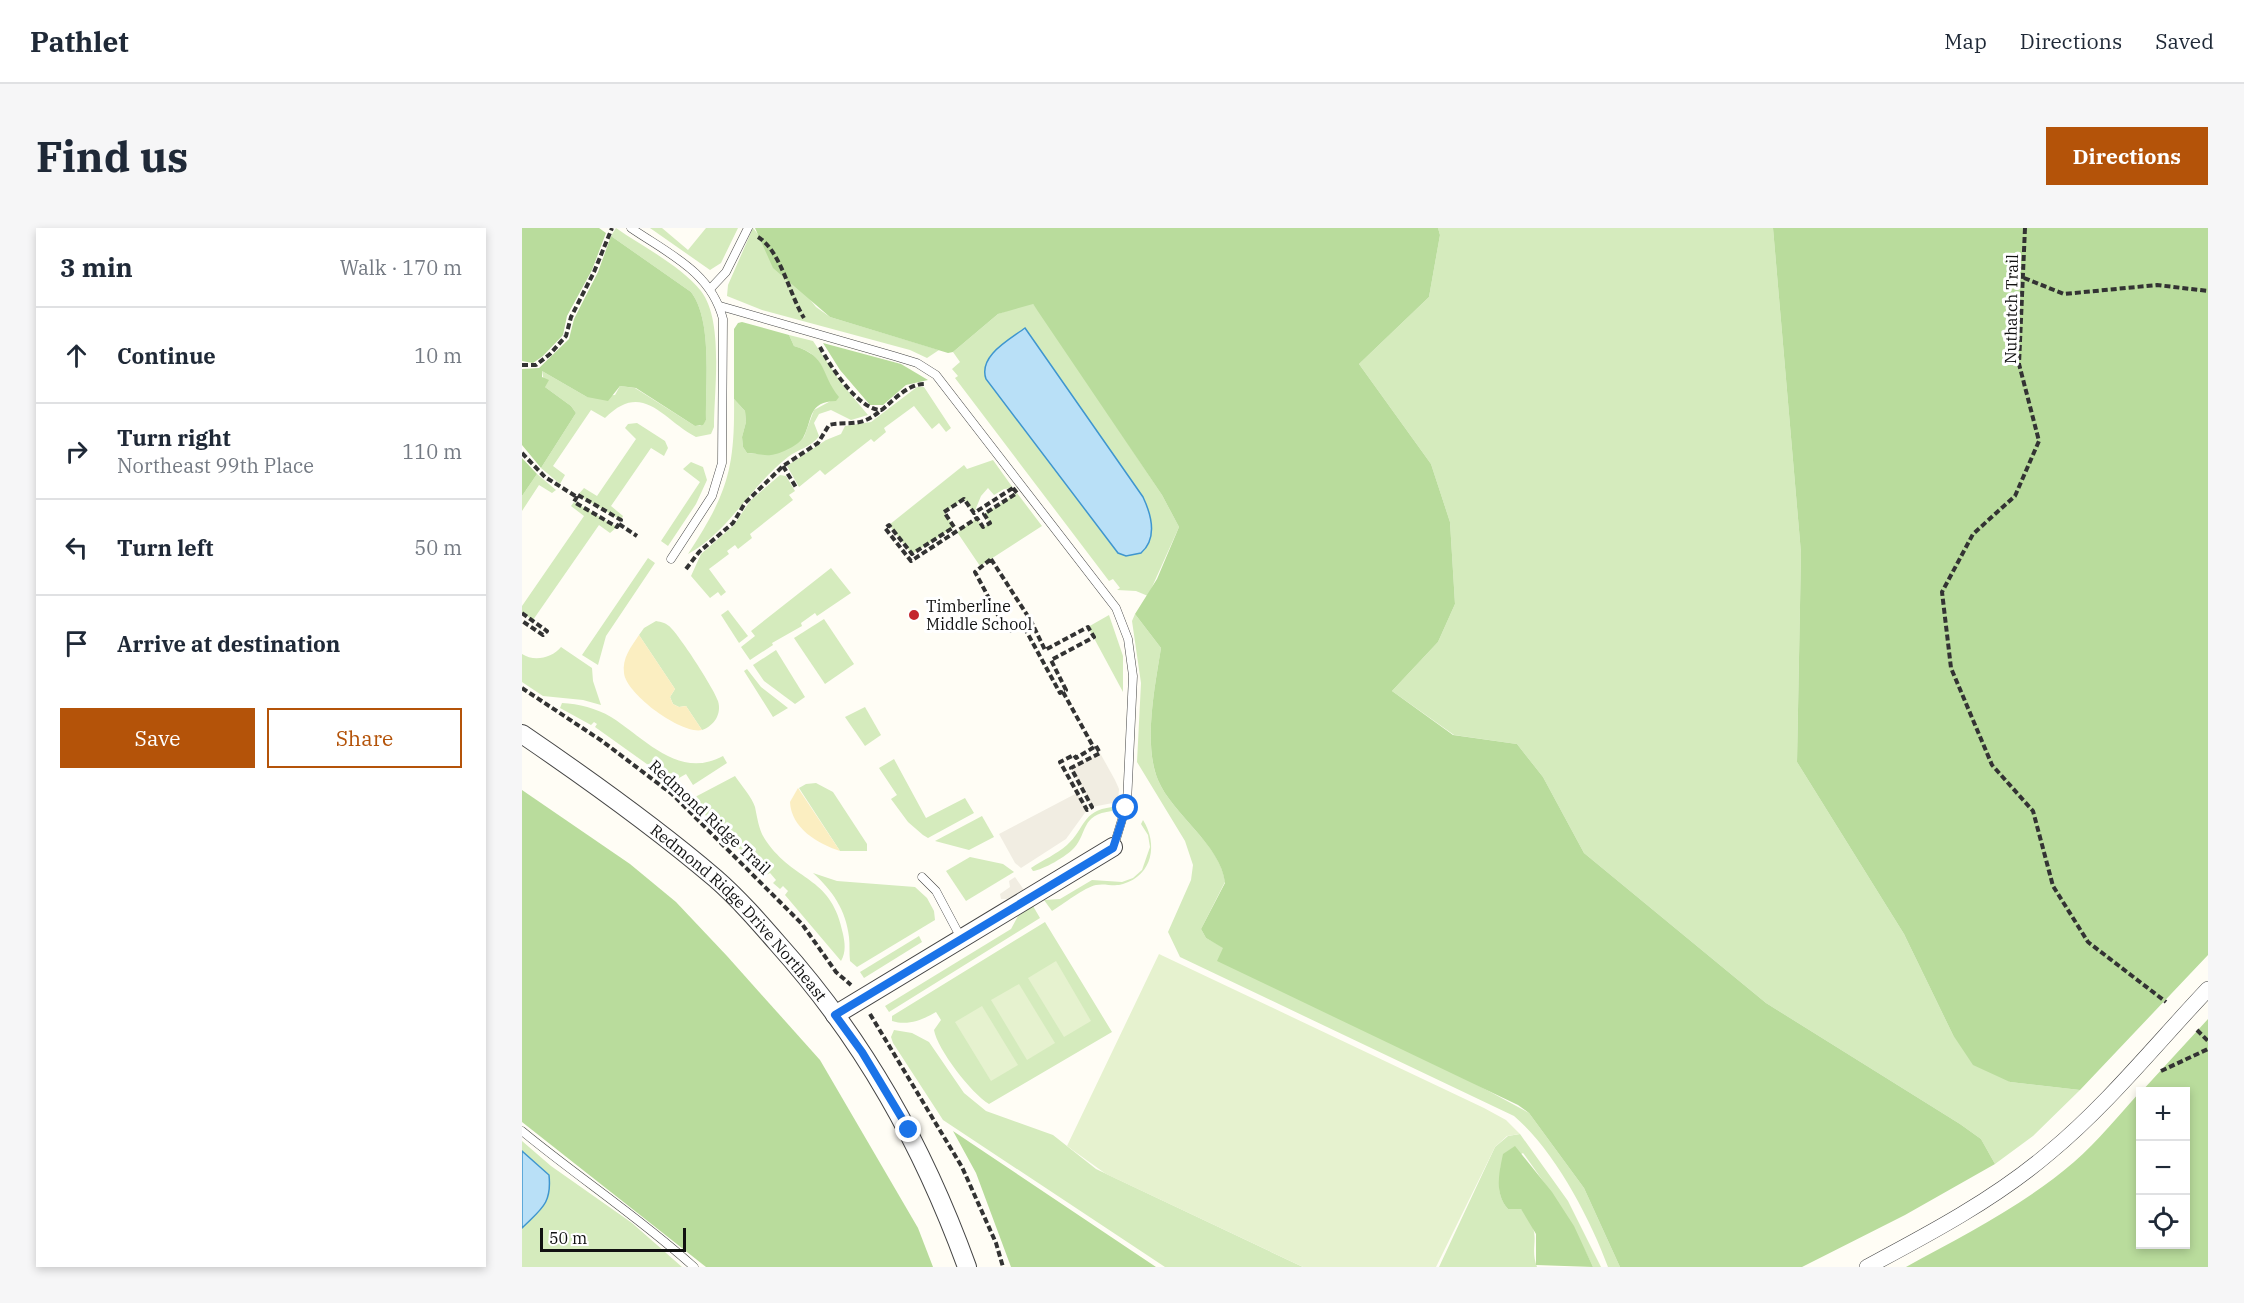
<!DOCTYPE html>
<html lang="en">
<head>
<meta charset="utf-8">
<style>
	body { margin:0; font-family:"IBM Plex Serif",serif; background:#f6f6f7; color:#1f2937 }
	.controls { position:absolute; right:18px; bottom:18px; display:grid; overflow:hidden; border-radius:0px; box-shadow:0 3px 9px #0003 }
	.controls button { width:54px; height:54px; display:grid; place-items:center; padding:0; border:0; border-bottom:2px solid #e0e1e3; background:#fff; color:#1f2937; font:30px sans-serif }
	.scale { position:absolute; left:18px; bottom:15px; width:146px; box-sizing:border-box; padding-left:6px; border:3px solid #111; border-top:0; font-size:16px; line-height:21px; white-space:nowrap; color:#111; -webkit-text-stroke:4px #fff; paint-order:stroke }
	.stop { position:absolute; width:18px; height:18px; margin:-14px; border:4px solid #1a73e8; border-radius:50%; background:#fff }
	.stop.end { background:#1a73e8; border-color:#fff; box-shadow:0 2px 6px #0008 }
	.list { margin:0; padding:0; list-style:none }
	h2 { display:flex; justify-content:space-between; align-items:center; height:78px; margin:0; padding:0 24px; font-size:26px }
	h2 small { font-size:20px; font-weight:400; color:#747a83 }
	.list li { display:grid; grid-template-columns:39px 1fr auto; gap:18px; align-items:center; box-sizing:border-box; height:96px; padding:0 24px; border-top:2px solid #e0e1e3 }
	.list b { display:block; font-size:22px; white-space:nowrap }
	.list p { margin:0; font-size:20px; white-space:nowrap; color:#747a83 }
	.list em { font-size:20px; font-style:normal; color:#747a83 }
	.actions { display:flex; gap:12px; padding:18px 24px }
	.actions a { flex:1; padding:14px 0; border:2px solid #b45309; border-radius:0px; text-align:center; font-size:21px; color:#b45309 }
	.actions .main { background:#b45309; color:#fff }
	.icon { flex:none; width:33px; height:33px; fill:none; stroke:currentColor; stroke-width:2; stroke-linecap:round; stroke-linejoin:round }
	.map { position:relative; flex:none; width:1686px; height:1039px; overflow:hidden; border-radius:0px }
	header { display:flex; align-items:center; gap:36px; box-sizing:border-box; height:84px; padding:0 30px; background:#fff; border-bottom:2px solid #e0e1e3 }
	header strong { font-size:28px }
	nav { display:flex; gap:33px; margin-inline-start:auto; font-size:21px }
	.intro { display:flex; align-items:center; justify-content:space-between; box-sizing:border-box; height:144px; padding:0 36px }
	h1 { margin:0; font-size:42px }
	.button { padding:15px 27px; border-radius:0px; background:#b45309; color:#fff; font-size:21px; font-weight:700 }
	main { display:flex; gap:36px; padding:0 36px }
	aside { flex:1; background:#fff; border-radius:0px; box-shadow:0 3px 9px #0003 }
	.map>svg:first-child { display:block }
	.green { fill:#d5ebbd }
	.forest { fill:#b9dc9c }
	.sand { fill:#fbeec1 }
	.pitch { fill:#e6f2cf }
	.plaza { fill:#f1ede2 }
	.water { fill:#b9e0f7; stroke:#3f96cf; stroke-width:1.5 }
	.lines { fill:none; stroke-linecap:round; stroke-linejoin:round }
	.service-casing { stroke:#444; stroke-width:9 }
	.minor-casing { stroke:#444; stroke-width:16 }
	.tertiary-casing { stroke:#444; stroke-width:20 }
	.path { stroke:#333; stroke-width:4; stroke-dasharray:6 3; stroke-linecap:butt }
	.service { stroke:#fff; stroke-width:8 }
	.minor { stroke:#fff; stroke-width:15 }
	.tertiary { stroke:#fff; stroke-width:18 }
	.route { stroke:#1a73e8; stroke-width:8 }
	.poi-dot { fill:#c4262e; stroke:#fff; stroke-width:2 }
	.labels { text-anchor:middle; stroke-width:6; stroke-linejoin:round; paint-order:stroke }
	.street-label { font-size:16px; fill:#111; stroke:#fff }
	.poi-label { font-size:16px; fill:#111; stroke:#fff; text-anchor:start }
</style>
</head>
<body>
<header>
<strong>Pathlet</strong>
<nav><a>Map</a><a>Directions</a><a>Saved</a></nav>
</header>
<div class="intro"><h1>Find us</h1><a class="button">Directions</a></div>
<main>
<aside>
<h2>3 min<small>Walk · 170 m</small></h2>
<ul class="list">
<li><svg class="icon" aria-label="ahead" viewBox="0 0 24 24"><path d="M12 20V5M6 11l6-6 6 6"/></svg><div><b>Continue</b></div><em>10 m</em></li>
<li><svg class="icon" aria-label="right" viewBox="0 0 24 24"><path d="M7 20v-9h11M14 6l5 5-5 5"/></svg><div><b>Turn right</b><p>Northeast 99th Place</p></div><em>110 m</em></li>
<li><svg class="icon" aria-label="left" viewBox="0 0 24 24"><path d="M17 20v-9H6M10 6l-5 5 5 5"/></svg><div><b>Turn left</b></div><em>50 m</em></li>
<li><svg class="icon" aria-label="arrive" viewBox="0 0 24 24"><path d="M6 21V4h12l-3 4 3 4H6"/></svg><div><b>Arrive at destination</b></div></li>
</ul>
<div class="actions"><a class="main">Save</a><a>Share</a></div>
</aside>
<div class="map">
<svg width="1686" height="1039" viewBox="0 0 1686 1039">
	<rect width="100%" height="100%" fill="#fffdf5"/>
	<g class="green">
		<path d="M 94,0 C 121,19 158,37 179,63 C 202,93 192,162 192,199 L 189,206 L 174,209 C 140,191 121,152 83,190 L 69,182 L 31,238 L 43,247 L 38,256 L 19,240 L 54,185 L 49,178 L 23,159 L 20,143 L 65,169 L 93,167 L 98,158 L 113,160 L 173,198 L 178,198 L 184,192 C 183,156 191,93 169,64 L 89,8 Z"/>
		<path d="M 128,0 L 140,0 L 166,22 L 184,0 L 216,0 L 199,35 L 188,42 Z"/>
		<path d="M 231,0 L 294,79 L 308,89 L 417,122 L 405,130 L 388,122 L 240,82 L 205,68 L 206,57 Z"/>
		<path d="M 916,0 L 1251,0 L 1279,325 L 1275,534 L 1382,706 L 1431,807 L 1488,854 L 1558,862 L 1511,908 L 1473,936 L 1459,911 L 1438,896 L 1244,775 L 1062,625 L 1021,549 L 995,516 L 932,507 L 870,463 L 916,414 L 933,376 L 928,294 L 909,236 L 837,136 L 907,69 L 918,7 Z"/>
		<path d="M 504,76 L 511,76 L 523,91 L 640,267 L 657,299 L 626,368 L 614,363 L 595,362 L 598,360 L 591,351 L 587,353 L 433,150 L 436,148 L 430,141 L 438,134 L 431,124 L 476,86 Z"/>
		<path d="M 267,107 L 291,113 L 320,156 L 346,187 L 329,192 L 309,182 L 297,186 L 292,195 L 297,208 C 290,219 276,221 266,229 C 228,258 208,303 166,326 C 205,266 213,242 212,171 L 223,183 L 224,194 L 220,209 L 221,219 L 225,225 L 248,227 L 274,215 L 282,209 L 292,182 L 316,169 C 297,145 306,128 272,118 Z"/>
		<path d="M 395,159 L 402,159 L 429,200 L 424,204 L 417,195 L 410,201 L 392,178 L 362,200 L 364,204 L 352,214 L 349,211 L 303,247 L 298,242 L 277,259 L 265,238 L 304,212 L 319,206 L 323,198 L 349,194 Z"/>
		<path d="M 115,195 L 143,213 L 146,220 L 142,228 L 129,220 L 89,278 L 101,288 L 99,292 L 56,267 L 62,260 L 75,268 L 114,211 L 103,200 L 106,196 Z"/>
		<path d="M 471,232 L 491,260 L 482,261 L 472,267 L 466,260 L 459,268 L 452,285 L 442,271 L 422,284 L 432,299 L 390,326 L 367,297 L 442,237 L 445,241 Z"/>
		<path d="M 169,234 L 181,239 L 185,252 L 174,276 L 146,318 L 139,313 L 178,254 L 161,241 Z"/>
		<path d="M 15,246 L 34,262 L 30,265 L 17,257 L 0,283 L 0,268 Z"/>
		<path d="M 258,247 L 264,248 L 273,263 L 267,267 L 271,272 L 228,306 L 230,310 L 216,321 L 213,317 L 205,323 L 207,326 L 187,341 L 204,364 L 199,368 L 196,364 L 188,370 L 169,348 L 179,326 L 212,297 L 228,273 Z"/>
		<path d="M 495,265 L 520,298 L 458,338 L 435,304 L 455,290 L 461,299 L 468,295 L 462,286 Z"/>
		<path d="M 52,274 L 95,299 L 88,305 L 77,297 L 11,392 L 0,385 L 0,378 L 62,288 L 49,278 Z"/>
		<path d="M 126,330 L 133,335 L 84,408 L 76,437 L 60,427 Z"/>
		<path d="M 309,340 L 329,365 L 295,388 L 293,385 L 279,395 L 280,398 L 250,415 L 251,417 L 228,432 L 219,419 L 233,408 L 229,403 Z"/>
		<path d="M 206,382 L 226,408 L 217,415 L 199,387 Z"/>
		<path d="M 613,386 L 639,420 C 633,457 621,517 636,552 C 650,586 699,617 703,654 L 679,701 L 684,710 L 1007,885 L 1062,960 L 1098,1039 L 1086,1039 C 1068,990 1032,922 992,888 L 658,729 L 646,704 L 669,652 L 671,637 L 663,613 L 615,534 L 619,455 L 610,393 Z"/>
		<path d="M 587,387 L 601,428 L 601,464 L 566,399 Z"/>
		<path d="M 302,391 L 332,436 L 303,456 L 272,410 Z"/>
		<path d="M 134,393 C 140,394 143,395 147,398 C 156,405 193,462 196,473 C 200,486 192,498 180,502 L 164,478 L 157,479 L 151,476 L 148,469 L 153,461 L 117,407 L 122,400 Z"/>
		<path d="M 39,419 L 70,440 L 71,453 L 79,477 L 61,472 L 21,468 L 0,454 L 0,426 C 12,434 30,430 39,419 Z"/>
		<path d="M 254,422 L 283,469 L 273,476 L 242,453 L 231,437 Z"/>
		<path d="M 225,441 L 239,459 L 266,480 L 251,489 L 222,443 Z"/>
		<path d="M 40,475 C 57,476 74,480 89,489 C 124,511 157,552 201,528 L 205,535 L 171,557 L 164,546 L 150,554 L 73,499 L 75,496 L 72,494 L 69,497 L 38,480 Z"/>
		<path d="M 343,479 L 359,507 L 343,518 L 323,489 Z"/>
		<path d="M 372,531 L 404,590 L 443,570 L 452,585 L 406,610 L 401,607 L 386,594 L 369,571 L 375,567 L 357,540 Z"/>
		<path d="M 213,548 C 219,557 230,569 233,579 C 236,593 237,605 247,617 C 276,655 310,649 321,706 C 323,715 324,725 319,733 L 263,667 L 266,663 L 261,658 L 258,661 L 251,655 L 254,652 L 248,645 L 244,647 L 170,574 L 175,568 Z"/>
		<path d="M 294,555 L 311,564 L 345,616 L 345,623 L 318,623 L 277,560 L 284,556 Z"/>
		<path d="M 590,579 L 590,583 C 558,587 566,605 552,620 C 545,628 521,642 511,643 L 509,640 C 521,632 535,626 545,617 C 564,600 559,583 590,579 Z"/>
		<path d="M 460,588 L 472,609 L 447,622 L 413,613 Z"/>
		<path d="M 621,592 C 636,616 631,647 601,656 C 592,659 583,655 574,657 C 563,659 540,677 530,683 L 522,672 L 538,671 L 570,652 L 600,654 L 611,650 L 620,642 L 628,619 L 626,607 L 619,596 Z"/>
		<path d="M 448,629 L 481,636 L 492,644 L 444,673 L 424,643 Z"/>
		<path d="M 291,645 L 315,653 L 393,659 L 405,670 L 412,683 L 413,692 L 335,739 L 328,733 C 327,725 328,717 327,709 C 324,682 310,662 291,645 Z"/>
		<path d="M 511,678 L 518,690 L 367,784 L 363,778 L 489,701 L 496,688 Z"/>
		<path d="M 523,694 L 590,804 L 467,876 C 450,866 415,821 412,802 L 419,792 L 414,784 C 400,792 386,798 370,793 L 370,788 Z"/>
		<path d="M 397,708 L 400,714 L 342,750 L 338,744 Z"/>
		<path d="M 372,802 L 390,805 L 407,814 L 442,865 L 464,883 L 531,907 L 574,941 L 781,1039 L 643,1039 L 421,892 L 371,815 L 369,809 Z"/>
		<path d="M 998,906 L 1046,973 L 1079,1039 L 1071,1039 C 1052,998 1028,962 1001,925 L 979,937 C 977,954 974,967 986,981 L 999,981 C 1023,1007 1006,1016 1015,1039 L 917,1039 L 973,919 L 986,908 Z"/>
		<path d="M 0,913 L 29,938 L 110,995 L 160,1039 L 0,1039 Z"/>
	</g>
	<g class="forest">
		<path d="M 0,0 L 77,0 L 84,5 L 70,42 L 45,88 L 41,107 L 21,128 L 11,135 L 0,133 Z"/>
		<path d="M 233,0 L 916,0 L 918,7 L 907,69 L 837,136 L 909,236 L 928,294 L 933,376 L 916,414 L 870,463 L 931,507 L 995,516 L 1021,549 L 1062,625 L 1244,775 L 1438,896 L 1459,911 L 1473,936 L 1383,987 L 1280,1039 L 1098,1039 L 1062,960 L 1007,885 L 996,877 L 695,733 L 701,720 L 684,710 L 679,701 L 703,655 C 699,617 650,586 636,552 C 621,516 633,458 639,420 L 613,386 L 635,351 L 657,299 L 640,267 L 511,76 L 476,86 L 431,124 L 426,125 L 308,89 L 251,40 Z"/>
		<path d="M 1251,0 L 1686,0 L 1686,727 L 1558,862 L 1488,854 L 1451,837 L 1431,807 L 1382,706 L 1275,534 L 1279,325 Z"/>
		<path d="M 89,8 L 169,64 C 191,93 183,156 184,192 L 181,197 L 173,198 L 114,160 L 98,158 L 86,173 L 65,169 L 20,143 L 20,149 L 27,152 L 23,159 L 49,178 L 54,185 L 19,240 L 0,217 L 0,141 L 17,140 L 47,111 L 52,91 L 76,44 Z"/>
		<path d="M 220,94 L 267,107 L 272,118 C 307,129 297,144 317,169 L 314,173 C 286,174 291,190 282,208 C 278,217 258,226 249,227 C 241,228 233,225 225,225 L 221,219 L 220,209 L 224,194 L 223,183 L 212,171 L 212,101 L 216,95 Z"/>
		<path d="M 301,115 L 379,136 L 406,152 L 384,157 L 361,177 L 348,177 L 318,142 Z"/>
		<path d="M 0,230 L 15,246 L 0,268 Z"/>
		<path d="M 0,562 L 108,636 L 154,674 L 205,728 L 298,832 L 396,1000 L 411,1039 L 184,1039 L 0,894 Z"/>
		<path d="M 1686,791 L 1686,1039 L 1384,1039 C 1442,1007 1501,978 1552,934 C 1576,913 1597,887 1618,864 L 1618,1016 L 1664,1016 L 1664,864 L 1619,864 Z"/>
		<path d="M 431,903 L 634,1039 L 489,1039 L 454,945 Z"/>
		<path d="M 993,918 L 1030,964 L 1052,998 L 1071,1039 L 1014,1037 L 1014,1006 L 999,981 L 986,981 C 972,965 977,945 981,926 Z"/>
	</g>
	<g class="sand">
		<path d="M 117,407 L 153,461 L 148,469 L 151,476 L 157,479 L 164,478 L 180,502 C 160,507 104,466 102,445 C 100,430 109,419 117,407 Z"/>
		<path d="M 276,560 L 318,623 C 296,616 269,600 268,574 Z"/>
	</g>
	<g class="pitch">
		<path d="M 637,726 L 962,880 L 984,892 L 998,906 L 985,908 L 973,919 L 914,1039 L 781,1039 L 584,946 L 545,918 Z"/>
		<path d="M 534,733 L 569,793 L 542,809 L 506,750 Z"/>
		<path d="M 497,756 L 533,815 L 505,832 L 469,772 Z"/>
		<path d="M 460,778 L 496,837 L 469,853 L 433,794 Z"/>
	</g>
	<g class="plaza">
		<path d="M 578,525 L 593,552 L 597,561 L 596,574 L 570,579 L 549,540 Z"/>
		<path d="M 555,565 L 565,582 L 544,611 L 499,640 L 493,635 L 477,606 Z"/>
		<path d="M 493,649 L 502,662 L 485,671 L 479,671 L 478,666 L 488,659 L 487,653 Z"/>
	</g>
	<g class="water">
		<path d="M 503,100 L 621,269 C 629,286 636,310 619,325 L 604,328 L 596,325 L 464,151 C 456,128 487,112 503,100 Z"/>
		<path d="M 0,923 L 27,947 C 30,976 19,981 0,1000 Z"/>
	</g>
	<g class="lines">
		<defs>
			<g id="service">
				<path d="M 109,0 C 147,26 189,44 201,91 L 200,235 L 190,268 L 149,331"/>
				<path d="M 189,60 L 204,44 L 226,0"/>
				<path d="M 198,78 L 372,128 L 395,135 L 414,147 L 594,380 L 606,411 L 611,448 L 605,575 L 592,618"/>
				<path d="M 400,649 L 414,663 L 439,710"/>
				<path d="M 0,903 C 57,950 117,989 172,1039"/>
			</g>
			<path id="minor" d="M 1345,1039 C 1407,1006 1473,971 1527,925 C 1585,877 1634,816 1686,761"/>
			<g id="tertiary">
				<path id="s1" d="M 0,506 C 66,551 132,598 193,650 C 216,670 236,693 256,716 C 342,812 401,918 445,1039"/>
				<path d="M 313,787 L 591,619"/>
			</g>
		</defs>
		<use href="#service" class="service-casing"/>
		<use href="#minor" class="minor-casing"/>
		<use href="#tertiary" class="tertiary-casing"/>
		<g class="path">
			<path d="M 1503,0 L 1497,136 L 1517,213 L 1493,268 L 1451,306 L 1420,364 L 1429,440 L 1470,537 L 1511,583 L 1531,658 L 1566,714 L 1644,774"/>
			<path d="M 236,9 C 259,23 267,66 282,90"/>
			<path d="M 1502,50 L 1542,66 L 1635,57 L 1686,63"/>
			<path d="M 298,119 C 308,138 337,183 360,182"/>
			<path d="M 0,137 L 14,137 L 28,126 L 44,108 L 49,89 L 72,44 L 90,0"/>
			<path d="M 0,225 L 23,249 L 55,269"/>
			<path d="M 261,238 L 275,261"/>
			<path d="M 491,260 L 495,265 L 462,286 L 468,295 L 461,299 L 455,290 L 389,333 L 363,300 L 367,297 L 390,326 L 432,299 L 422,284 L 442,271 L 452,285 Z"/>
			<path d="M 56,267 L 99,292 L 95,299 L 52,274 Z"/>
			<path d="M 97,296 L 115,308"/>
			<path d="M 469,331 L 509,393 L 523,422 L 566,399 L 572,409 L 529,432 L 544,462 L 538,465 L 501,397 L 485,404 L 453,344 Z"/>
			<path d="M 164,341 L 177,324 L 211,295 L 223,275 L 261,238 L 296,215 L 307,197 C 319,194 333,197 344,192 C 365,183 379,157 402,156"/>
			<path d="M 0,385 L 25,403 L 21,407 L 0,393"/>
			<path d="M 0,460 L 80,513 L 150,566 L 280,696 L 314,744 L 329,757"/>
			<path d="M 541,464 L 572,520"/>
			<path d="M 574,518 L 578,525 L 549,540 L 570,579 L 565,582 L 538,534 L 552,527 L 554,530 Z"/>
			<path d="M 348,786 L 440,939 L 474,1015 L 481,1039"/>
			<path d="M 1675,802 L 1686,813"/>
			<path d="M 1639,843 L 1686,821"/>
		</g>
		<use href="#service" class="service"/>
		<use href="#minor" class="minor"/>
		<use href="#tertiary" class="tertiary"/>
	</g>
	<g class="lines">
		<path class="route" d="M 387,902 L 340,824 L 313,787 L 591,620 L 604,580"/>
	</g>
	<circle class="poi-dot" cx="392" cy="387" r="6"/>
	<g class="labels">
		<g class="street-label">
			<text transform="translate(1489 81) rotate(-89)" y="6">Nuthatch Trail</text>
			<text transform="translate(188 589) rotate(43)" y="6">Redmond Ridge Trail</text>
			<text dy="6" stroke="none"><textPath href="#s1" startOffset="282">Redmond Ridge Drive Northeast</textPath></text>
		</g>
		<g class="poi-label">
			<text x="404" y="384">Timberline<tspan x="404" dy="18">Middle School</tspan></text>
		</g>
	</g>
</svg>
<div class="controls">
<button>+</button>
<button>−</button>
<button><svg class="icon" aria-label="locate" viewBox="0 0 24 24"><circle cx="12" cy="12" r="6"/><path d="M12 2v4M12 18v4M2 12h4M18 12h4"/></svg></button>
</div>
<div class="scale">50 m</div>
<div class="stop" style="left:604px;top:580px"></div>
<div class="stop end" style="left:387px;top:902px"></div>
</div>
</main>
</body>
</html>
